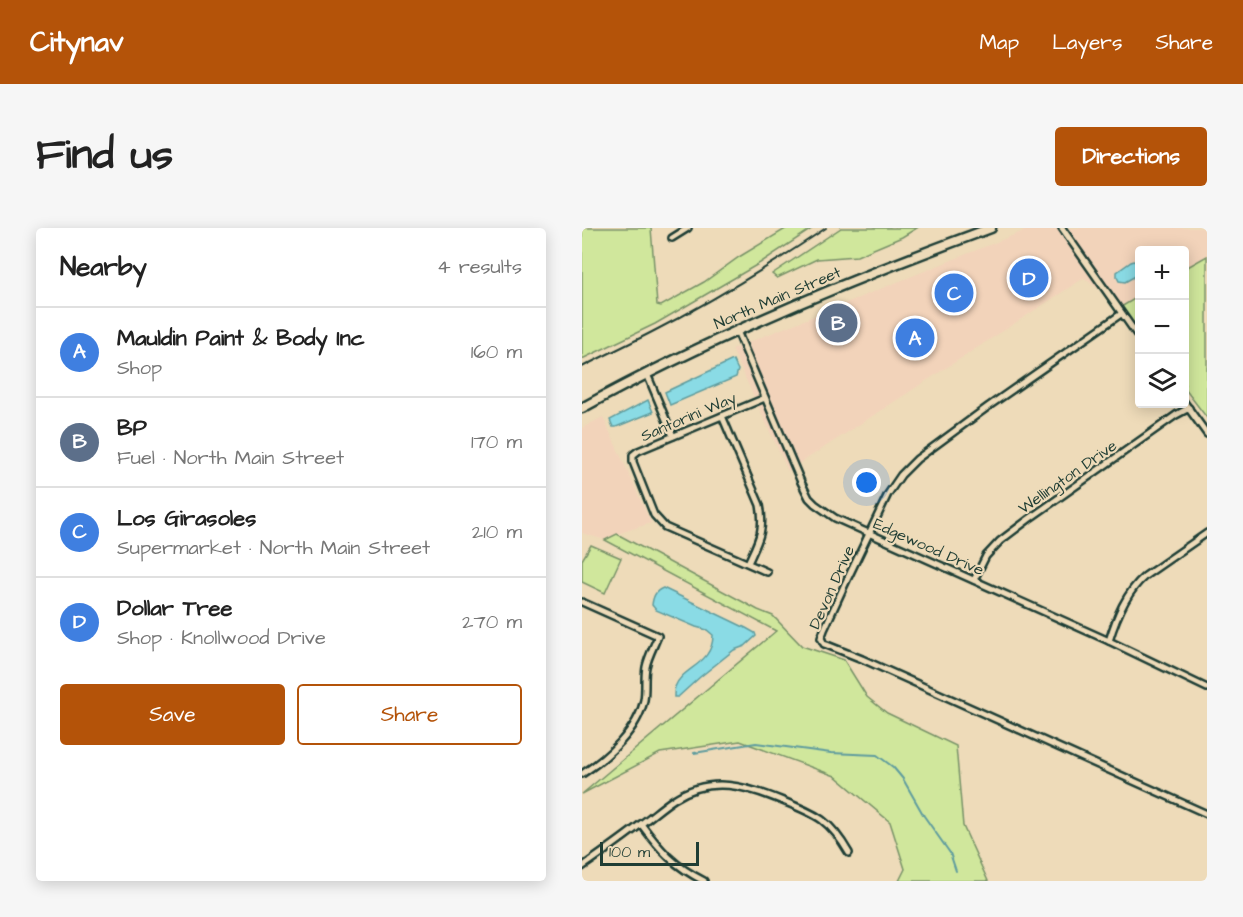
<!DOCTYPE html>
<html lang="en">
<head>
<meta charset="utf-8">
<style>
	body { margin:0; font-family:"Architects Daughter",sans-serif; background:#f6f6f6; color:#222 }
	.controls { position:absolute; right:18px; top:18px; display:grid; overflow:hidden; border-radius:6px; box-shadow:0 3px 15px #0003 }
	.controls button { width:54px; height:54px; display:grid; place-items:center; padding:0; border:0; border-bottom:2px solid #e0e0e0; background:#fff; color:#222; font:30px sans-serif }
	.scale { position:absolute; left:18px; bottom:15px; width:99px; box-sizing:border-box; padding-left:6px; border:3px solid #1f3d34; border-top:0; font-size:16px; line-height:21px; white-space:nowrap; color:#1f3d34; -webkit-text-stroke:4px #eedbb9; paint-order:stroke }
	.you { position:absolute; left:285px; top:255px; width:21px; height:21px; margin:-15px; border:4px solid #fff; border-radius:50%; background:#1a73e8; box-shadow:0 0 0 9px #1a73e833 }
	.badge { display:grid; place-items:center; width:39px; height:39px; border-radius:50%; background:#b45309; color:#fff; font-size:20px; font-weight:700 }
	.pin { position:absolute; translate:-50% -50%; border:3px solid #fff; box-shadow:0 2px 6px #0006 }
	.list { margin:0; padding:0; list-style:none }
	h2 { display:flex; justify-content:space-between; align-items:center; height:78px; margin:0; padding:0 24px; font-size:26px }
	h2 small { font-size:20px; font-weight:400; color:#767676 }
	.list li { display:grid; grid-template-columns:39px 1fr auto; gap:18px; align-items:center; box-sizing:border-box; height:90px; padding:0 24px; border-top:2px solid #e0e0e0 }
	.list b { display:block; font-size:22px; white-space:nowrap }
	.list p { margin:0; font-size:20px; white-space:nowrap; color:#767676 }
	.list em { font-size:20px; font-style:normal; color:#767676 }
	.actions { display:flex; gap:12px; padding:18px 24px }
	.actions a { flex:1; padding:14px 0; border:2px solid #b45309; border-radius:6px; text-align:center; font-size:21px; color:#b45309 }
	.actions .main { background:#b45309; color:#fff }
	.icon { flex:none; width:33px; height:33px; fill:none; stroke:currentColor; stroke-width:2; stroke-linecap:round; stroke-linejoin:round }
	.map { position:relative; flex:none; width:625px; height:653px; overflow:hidden; border-radius:6px }
	header { display:flex; align-items:center; gap:36px; box-sizing:border-box; height:84px; padding:0 30px; background:#b45309; color:#fff }
	header strong { font-size:28px }
	nav { display:flex; gap:33px; margin-inline-start:auto; font-size:21px }
	.intro { display:flex; align-items:center; justify-content:space-between; box-sizing:border-box; height:144px; padding:0 36px }
	h1 { margin:0; font-size:42px }
	.button { padding:15px 27px; border-radius:6px; background:#b45309; color:#fff; font-size:21px; font-weight:700 }
	main { display:flex; gap:36px; padding:0 36px }
	aside { flex:1; background:#fff; border-radius:6px; box-shadow:0 3px 15px #0003 }
	.map>svg:first-child { display:block }
	.built { fill:#f2d3ba }
	.green { fill:#d0e79c; stroke:#789268; stroke-width:1.5 }
	.water { fill:#8adbe5; stroke:#5f9c9e; stroke-width:1.5 }
	.lines { fill:none; stroke-linecap:round; stroke-linejoin:round }
	.stream { stroke:#5f9c9e; stroke-width:2 }
	.minor-casing { stroke:#1f3d34; stroke-width:10 }
	.primary-casing { stroke:#1f3d34; stroke-width:13 }
	.minor { stroke:#eedbb9; stroke-width:5 }
	.primary { stroke:#eedbb9; stroke-width:8 }
	.rail { stroke:#1f3d34; stroke-width:2 }
	.labels { text-anchor:middle; stroke-width:4.5; stroke-linejoin:round; paint-order:stroke }
	.street-label { font-size:16px; fill:#1f3d34; stroke:#eedbb9 }
</style>
</head>
<body>
<header>
<strong>Citynav</strong>
<nav><a>Map</a><a>Layers</a><a>Share</a></nav>
</header>
<div class="intro"><h1>Find us</h1><a class="button">Directions</a></div>
<main>
<aside>
<h2>Nearby<small>4 results</small></h2>
<ul class="list">
<li><span class="badge" style="background:#3f7fe0">A</span><div><b>Mauldin Paint &amp; Body Inc</b><p>Shop</p></div><em>160 m</em></li>
<li><span class="badge" style="background:#5c6f8a">B</span><div><b>BP</b><p>Fuel · North Main Street</p></div><em>170 m</em></li>
<li><span class="badge" style="background:#3f7fe0">C</span><div><b>Los Girasoles</b><p>Supermarket · North Main Street</p></div><em>210 m</em></li>
<li><span class="badge" style="background:#3f7fe0">D</span><div><b>Dollar Tree</b><p>Shop · Knollwood Drive</p></div><em>270 m</em></li>
</ul>
<div class="actions"><a class="main">Save</a><a>Share</a></div>
</aside>
<div class="map">
<svg width="625" height="653" viewBox="0 0 625 653">
	<rect width="100%" height="100%" fill="#eedbb9"/>
	<filter id="ink" filterUnits="userSpaceOnUse"><feTurbulence type="fractalNoise" baseFrequency=".0167" numOctaves="2"/><feDisplacementMap in="SourceGraphic" scale="12" xChannelSelector="R" yChannelSelector="G"/><feConvolveMatrix kernelMatrix="1 2 1 2 8 2 1 2 1" color-interpolation-filters="sRGB"/></filter>
	<g filter="url(#ink)">
		<g class="built">
			<path d="M 449,0 L 625,0 L 625,28 L 603,41 L 602,22 L 558,22 L 557,68 L 539,79 L 502,50 L 206,243 L 150,121 Z"/>
			<path d="M 21,189 L 69,295 L 35,306 L 23,312 L 0,305 L 0,200 Z"/>
		</g>
		<g class="green">
			<path d="M 0,0 L 69,0 L 75,77 L 79,78 L 122,54 L 157,29 L 205,0 L 231,0 L 178,35 L 73,96 L 0,131 Z"/>
			<path d="M 259,0 L 335,0 L 320,9 L 275,28 L 235,31 L 195,50 L 190,46 Z"/>
			<path d="M 625,28 L 625,190 L 603,161 L 602,41 Z"/>
			<path d="M 557,68 L 557,102 L 539,79 Z"/>
			<path d="M 35,306 L 176,382 L 191,388 L 220,418 L 262,432 L 285,469 L 305,485 L 374,518 L 381,598 L 406,653 L 317,653 L 323,641 L 308,594 L 253,548 L 158,513 L 78,525 L 0,566 L 194,403 L 23,312 Z"/>
			<path d="M 9,317 L 39,330 L 23,365 L 0,354 L 0,332 Z"/>
		</g>
		<g class="water">
			<path d="M 556,32 L 557,32 L 557,46 L 543,54 L 537,53 L 535,49 L 535,44 L 549,34 Z"/>
			<path d="M 151,132 L 156,142 L 154,149 L 88,177 L 83,164 Z"/>
			<path d="M 66,172 L 71,184 L 34,199 L 31,199 L 28,192 Z"/>
			<path d="M 81,360 L 164,400 L 173,405 L 174,408 L 163,418 L 152,422 L 118,449 L 96,469 L 92,469 C 92,466 92,462 93,459 C 100,439 131,437 131,407 L 125,402 L 114,399 L 74,382 L 70,377 C 71,369 73,363 81,360 Z"/>
		</g>
		<g class="lines">
			<path class="stream" d="M 112,525 L 174,515 L 249,525 L 295,527 L 311,539 L 321,551 L 342,588 L 368,625 L 374,643"/>
			<defs>
				<g id="minor">
					<path d="M 480,0 L 558,111"/>
					<path d="M 90,10 L 106,0"/>
					<path d="M 539,86 L 407,178 L 335,231 L 319,247 L 306,266 L 263,356 L 242,402 L 239,410 L 242,416 L 245,417 L 280,431 L 625,586"/>
					<path d="M 155,103 L 219,254 L 227,270 L 233,276 L 253,290 L 527,413 L 625,460"/>
					<path d="M 65,146 L 91,208"/>
					<path d="M 183,170 L 56,223 L 51,227 L 51,234 L 72,287 L 83,299 L 185,344"/>
					<path d="M 602,174 L 625,206"/>
					<path d="M 140,188 L 178,277 C 183,303 176,313 166,335"/>
					<path d="M 392,352 L 404,328 L 418,313 L 447,291 L 594,187 L 607,180"/>
					<path d="M 0,374 L 76,408 C 72,418 66,429 64,439 C 62,450 64,461 62,472 C 56,502 25,530 0,546"/>
					<path d="M 527,413 C 534,390 544,364 563,348 L 625,305"/>
					<path d="M 59,596 C 79,623 92,638 122,653"/>
					<path d="M 0,639 C 20,625 40,611 59,596 C 70,588 80,579 92,571 C 129,547 164,558 201,573 C 236,587 248,592 267,625"/>
				</g>
				<path id="primary" d="M 0,180 C 131,108 269,51 409,0"/>
			</defs>
			<use href="#minor" class="minor-casing"/>
			<use href="#primary" class="primary-casing"/>
			<use href="#minor" class="minor"/>
			<use href="#primary" class="primary"/>
			<path class="rail" d="M 0,139 C 23,127 47,116 70,104 C 131,73 188,38 244,0"/>
		</g>
	</g>
	<g class="labels">
		<g class="street-label">
			<text transform="translate(195 69) rotate(-23)" y="6">North Main Street</text>
			<text transform="translate(106 188) rotate(-23)" y="6">Santorini Way</text>
			<text transform="translate(485 248) rotate(-35)" y="6">Wellington Drive</text>
			<text transform="translate(347 318) rotate(24)" y="6">Edgewood Drive</text>
			<text transform="translate(249 359) rotate(-66)" y="6">Devon Drive</text>
		</g>
	</g>
</svg>
<div class="controls">
<button>+</button>
<button>−</button>
<button><svg class="icon" aria-label="layers" viewBox="0 0 24 24"><path d="M12 4l9 5-9 5-9-5zM3 14l9 5 9-5"/></svg></button>
</div>
<div class="scale">100 m</div>
<div class="you"></div>
<div class="pin badge" style="left:333px;top:110px;background:#3f7fe0">A</div>
<div class="pin badge" style="left:256px;top:95px;background:#5c6f8a">B</div>
<div class="pin badge" style="left:372px;top:65px;background:#3f7fe0">C</div>
<div class="pin badge" style="left:447px;top:50px;background:#3f7fe0">D</div>
</div>
</main>
</body>
</html>
